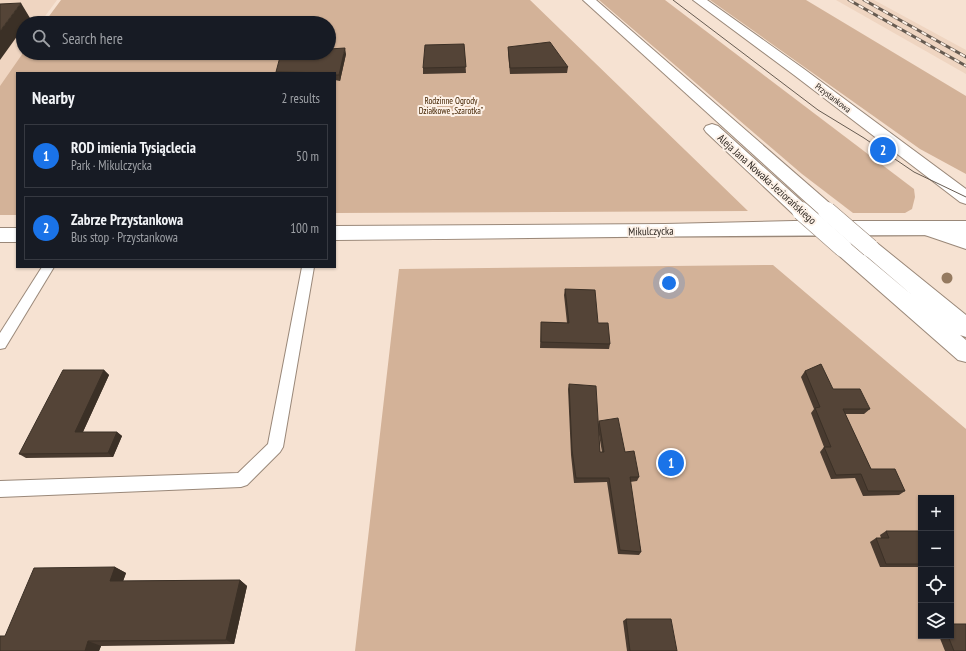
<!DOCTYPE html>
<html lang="en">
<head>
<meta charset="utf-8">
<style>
	body { margin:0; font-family:"PT Sans Narrow",sans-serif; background:#242831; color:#f1f3f6 }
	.controls { position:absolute; right:12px; bottom:12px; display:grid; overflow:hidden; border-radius:0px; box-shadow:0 1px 3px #0004 }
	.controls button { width:36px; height:36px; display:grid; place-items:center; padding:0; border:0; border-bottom:1px solid #363941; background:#171b24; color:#f1f3f6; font:20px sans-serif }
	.you { position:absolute; left:669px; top:283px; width:14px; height:14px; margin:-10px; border:3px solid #fff; border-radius:50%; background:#1a73e8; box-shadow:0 0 0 6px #1a73e833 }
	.badge { display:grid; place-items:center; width:26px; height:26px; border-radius:50%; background:#1a73e8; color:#fff; font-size:13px; font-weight:700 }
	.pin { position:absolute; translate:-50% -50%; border:2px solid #fff; box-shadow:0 1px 4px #0006 }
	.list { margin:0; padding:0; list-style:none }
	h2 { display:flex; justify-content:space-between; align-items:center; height:52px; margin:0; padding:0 16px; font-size:17px }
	h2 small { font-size:13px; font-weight:400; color:#9ea1a6 }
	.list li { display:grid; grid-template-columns:26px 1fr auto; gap:12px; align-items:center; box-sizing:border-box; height:64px; margin:0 8px 8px; padding:0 8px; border:1px solid #363941; border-radius:0px }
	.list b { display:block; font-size:15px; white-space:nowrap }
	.list p { margin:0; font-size:13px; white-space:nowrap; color:#9ea1a6 }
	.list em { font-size:13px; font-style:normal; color:#9ea1a6 }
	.icon { flex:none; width:22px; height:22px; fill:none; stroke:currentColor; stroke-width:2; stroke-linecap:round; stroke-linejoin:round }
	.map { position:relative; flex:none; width:966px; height:651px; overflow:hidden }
	.search { position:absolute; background:#171b24; box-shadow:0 1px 3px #0004; left:16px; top:16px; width:320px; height:44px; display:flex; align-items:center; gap:10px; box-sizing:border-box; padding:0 14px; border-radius:22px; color:#9ea1a6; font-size:15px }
	.panel { position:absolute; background:#171b24; box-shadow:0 1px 3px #0004; left:16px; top:72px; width:320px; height:196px; border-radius:0px }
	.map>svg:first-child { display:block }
	.built { fill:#efd5c1 }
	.green { fill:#d3b298; fill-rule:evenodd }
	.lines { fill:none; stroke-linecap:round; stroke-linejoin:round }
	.service-casing { stroke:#9a8879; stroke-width:2 }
	.tertiary-casing { stroke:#9a8879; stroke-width:2 }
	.secondary-casing { stroke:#9a8879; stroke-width:2 }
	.primary-casing { stroke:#9a8879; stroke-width:2 }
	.service { fill:#fff; fill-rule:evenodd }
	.tertiary { fill:#fff; fill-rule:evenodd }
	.secondary { fill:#fff; fill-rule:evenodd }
	.primary { fill:#fff; fill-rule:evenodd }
	.tram { stroke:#665b51; stroke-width:1 }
	.rail-casing { stroke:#665b51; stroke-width:3 }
	.rail { stroke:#fdf1e7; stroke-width:2; stroke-dasharray:5.5; stroke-linecap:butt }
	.primary-bridge-casing { stroke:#9a8879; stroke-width:19; stroke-linecap:butt }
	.primary-bridge { stroke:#fff; stroke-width:18 }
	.tree { fill:#957a60 }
	.wall { fill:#483a2f; fill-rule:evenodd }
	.shaded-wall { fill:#3b3026 }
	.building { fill:#544437; stroke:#3b3026 }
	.labels { text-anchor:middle; stroke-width:4; stroke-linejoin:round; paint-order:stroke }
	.far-street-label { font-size:9px; fill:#251e18; stroke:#fdf1e7 }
	.far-park-label { font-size:9px; fill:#452503; stroke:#fdf1e7 }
	.street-label { font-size:11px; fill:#251e18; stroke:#fdf1e7 }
</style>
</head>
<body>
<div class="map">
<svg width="966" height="651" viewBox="0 0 966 651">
	<rect width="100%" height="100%" fill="#f6e2d2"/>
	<g class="built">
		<path d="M 0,0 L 57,0 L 40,23 L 23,23 L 23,53 L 36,53 L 17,73 L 0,117 Z"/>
		<path d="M 836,0 L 874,0 L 966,50 L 966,74 Z"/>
	</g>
	<g class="green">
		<path d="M 61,0 L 530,0 L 748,211 L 335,213 L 335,73 L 17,73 L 17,215 L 0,215 L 0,86 L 23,53 L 329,53 L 329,23 L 44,23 Z"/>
		<path d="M 599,0 L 665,0 L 914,189 L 915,197 L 912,209 L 905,213 L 853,213 L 802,174 Z"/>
		<path d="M 710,0 L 806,0 L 966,96 L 966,174 L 920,149 Z"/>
		<path d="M 773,265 L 966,429 L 966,651 L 355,651 L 399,269 ZM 921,498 L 951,498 L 951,636 L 921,636 Z"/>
	</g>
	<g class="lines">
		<defs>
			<g id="service">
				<path d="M 42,267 L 54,267 L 5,348 L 0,349 L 0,333 Z"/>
				<path d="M 302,267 L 314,267 L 283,447 L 280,452 L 247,485 L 241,487 L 0,497 L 0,481 L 238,473 L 268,444 Z"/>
			</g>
			<g id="tertiary">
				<path d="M 794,221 L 966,221 L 966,235 C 756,235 545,238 335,240 L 335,226 L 665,224 Z"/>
				<rect x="0" y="228" width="17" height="14"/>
			</g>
			<path id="secondary" d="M 693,0 L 707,0 L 804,69 L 966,189 L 966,204 L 960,202 L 794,75 Z"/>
			<g id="primary">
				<path d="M 583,0 L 596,0 L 834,207 L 836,211 L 834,215 L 827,217 L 820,215 Z"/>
				<path d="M 712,124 L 718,126 L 808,207 L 810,211 L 808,215 L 801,217 L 794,215 L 706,132 L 704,129 L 706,126 Z"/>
				<path d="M 926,221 L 966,235 L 966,249 L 919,233 L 916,228 L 919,223 Z"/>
				<path d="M 843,241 L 850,243 L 912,295 L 863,253 L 860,248 L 863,243 L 870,241 L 877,243 L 966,315 L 966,337 L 960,335 L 966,340 L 966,362 L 958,360 L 836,253 L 833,248 L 836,243 Z"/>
			</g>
		</defs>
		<use href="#service" class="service-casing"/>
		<use href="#tertiary" class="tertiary-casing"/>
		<use href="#secondary" class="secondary-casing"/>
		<use href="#primary" class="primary-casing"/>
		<use href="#service" class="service"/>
		<use href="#tertiary" class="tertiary"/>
		<use href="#secondary" class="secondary"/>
		<use href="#primary" class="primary"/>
		<path class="tram" d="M 673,0 L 818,110 L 864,138 L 914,172 L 966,197"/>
		<defs>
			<g id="rail">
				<path d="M 849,0 L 966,66"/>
				<path d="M 864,0 L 966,57"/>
			</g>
		</defs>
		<use href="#rail" class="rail-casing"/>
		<use href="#rail" class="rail"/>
		<defs>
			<g id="primary-bridge">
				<path d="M 801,211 L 843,248"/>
				<path d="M 827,211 L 870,248"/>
			</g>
		</defs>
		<use href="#primary-bridge" class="primary-bridge-casing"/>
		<use href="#primary-bridge" class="primary-bridge"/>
	</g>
	<circle class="tree" cx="947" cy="278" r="5.5"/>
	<g class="wall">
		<path d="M 464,44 L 466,73 L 423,74 L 423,68 Z"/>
		<path d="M 508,47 L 568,67 L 567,73 L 510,74 L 508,53 Z"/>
		<path d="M 346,54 L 340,81 L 335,80 L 335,73 L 276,72 Z"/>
		<path d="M 565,289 L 598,323 L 610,344 L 609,349 L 540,348 L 541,322 L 567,323 L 564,295 Z"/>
		<path d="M 104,370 L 109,375 L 83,432 L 117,432 L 122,436 L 113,457 L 26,458 L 19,454 Z"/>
		<path d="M 805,371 L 833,389 L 870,409 L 864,414 L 845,414 L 871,469 L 905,491 L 899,495 L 863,496 L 855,478 L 831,479 L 820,452 L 824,447 L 811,413 L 814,409 L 801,377 Z"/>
		<path d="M 569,384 L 598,425 L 599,421 L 625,452 L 639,477 L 637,481 L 630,482 L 641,552 L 639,555 L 618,554 L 607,482 L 574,483 L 571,455 L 568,389 ZM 598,429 L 602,452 L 600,452 Z"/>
		<path d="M 886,531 L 921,531 L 921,567 L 880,567 L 870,542 L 876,538 L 881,538 L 880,535 Z"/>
		<path d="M 115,567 L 126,573 L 123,581 L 240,580 L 247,586 L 234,644 L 101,646 L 99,651 L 0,651 L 5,636 Z"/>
		<path d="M 626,619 L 677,651 L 627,651 L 623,621 Z"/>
		<path d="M 939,636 L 951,636 L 966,651 L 945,651 Z"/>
	</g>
	<g class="shaded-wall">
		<path d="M 21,3 L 30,18 L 26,23 L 23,23 L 23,28 L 0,60 L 0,31 Z"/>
		<path d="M 345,48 L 346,54 L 340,81 L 339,75 Z"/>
		<path d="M 104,370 L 109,375 L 81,436 L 75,432 Z"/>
		<path d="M 117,432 L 122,436 L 113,457 L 108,453 Z"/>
		<path d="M 115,567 L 126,573 L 121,587 L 110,581 Z"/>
		<path d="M 240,580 L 247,586 L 234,644 L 226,640 Z"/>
		<path d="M 88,641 L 101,646 L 99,651 L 85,651 Z"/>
	</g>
	<g class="building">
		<path d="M 21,3 L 0,31 L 0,4 Z"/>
		<path d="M 550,42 L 568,67 L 510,68 L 508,47 Z"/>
		<path d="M 464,44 L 466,67 L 423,68 L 425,45 Z"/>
		<path d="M 345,48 L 339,75 L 335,75 L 335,73 L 276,72 L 281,53 L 329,53 L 329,49 Z"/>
		<path d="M 565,289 L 595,290 L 598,323 L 608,323 L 610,344 L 541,342 L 541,322 L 569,323 Z"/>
		<path d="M 821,364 L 833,389 L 860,389 L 870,409 L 843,409 L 871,469 L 895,469 L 905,491 L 868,491 L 861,474 L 836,475 L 824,447 L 831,447 L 815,408 L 820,407 L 805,371 Z"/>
		<path d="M 63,370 L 104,370 L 75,432 L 117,432 L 108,453 L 19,454 Z"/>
		<path d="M 569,384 L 596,386 L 600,452 L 604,452 L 599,421 L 618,418 L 625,452 L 634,451 L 639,477 L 630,477 L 641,552 L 620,550 L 609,478 L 576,478 L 572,450 Z"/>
		<path d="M 886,531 L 921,531 L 921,564 L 886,564 L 876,538 L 889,538 Z"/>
		<path d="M 115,567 L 110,581 L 240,580 L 226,640 L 88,641 L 85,651 L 0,651 L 0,636 L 5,636 L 34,568 Z"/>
		<path d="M 626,619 L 671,619 L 677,651 L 630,651 Z"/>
		<path d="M 951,624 L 966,624 L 966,651 L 954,651 L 948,636 L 951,636 Z"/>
	</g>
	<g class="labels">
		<g class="far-street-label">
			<text transform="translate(833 98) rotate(37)" y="3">Przystankowa</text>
		</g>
		<g class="far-park-label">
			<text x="451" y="104">Rodzinne Ogrody<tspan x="451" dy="10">Działkowe „Szarotka”</tspan></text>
		</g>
		<g class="street-label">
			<text transform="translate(767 179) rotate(42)" y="4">Aleja Jana Nowaka-Jeziorańskiego</text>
			<text transform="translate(651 231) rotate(-1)" y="4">Mikulczycka</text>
		</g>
	</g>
</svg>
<div class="controls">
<button>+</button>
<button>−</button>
<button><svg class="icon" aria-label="locate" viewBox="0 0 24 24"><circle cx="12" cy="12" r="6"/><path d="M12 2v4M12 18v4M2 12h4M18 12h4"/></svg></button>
<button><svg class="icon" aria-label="layers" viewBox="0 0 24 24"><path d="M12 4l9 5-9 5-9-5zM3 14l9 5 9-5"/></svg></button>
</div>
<div class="you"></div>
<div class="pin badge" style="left:671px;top:463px">1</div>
<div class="pin badge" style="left:883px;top:150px">2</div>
<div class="search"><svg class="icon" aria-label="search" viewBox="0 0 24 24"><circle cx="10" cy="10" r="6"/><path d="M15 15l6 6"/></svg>Search here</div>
<section class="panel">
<h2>Nearby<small>2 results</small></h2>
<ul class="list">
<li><span class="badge">1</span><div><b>ROD imienia Tysiąclecia</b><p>Park · Mikulczycka</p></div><em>50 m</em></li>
<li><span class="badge">2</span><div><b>Zabrze Przystankowa</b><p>Bus stop · Przystankowa</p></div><em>100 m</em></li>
</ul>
</section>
</div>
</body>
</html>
